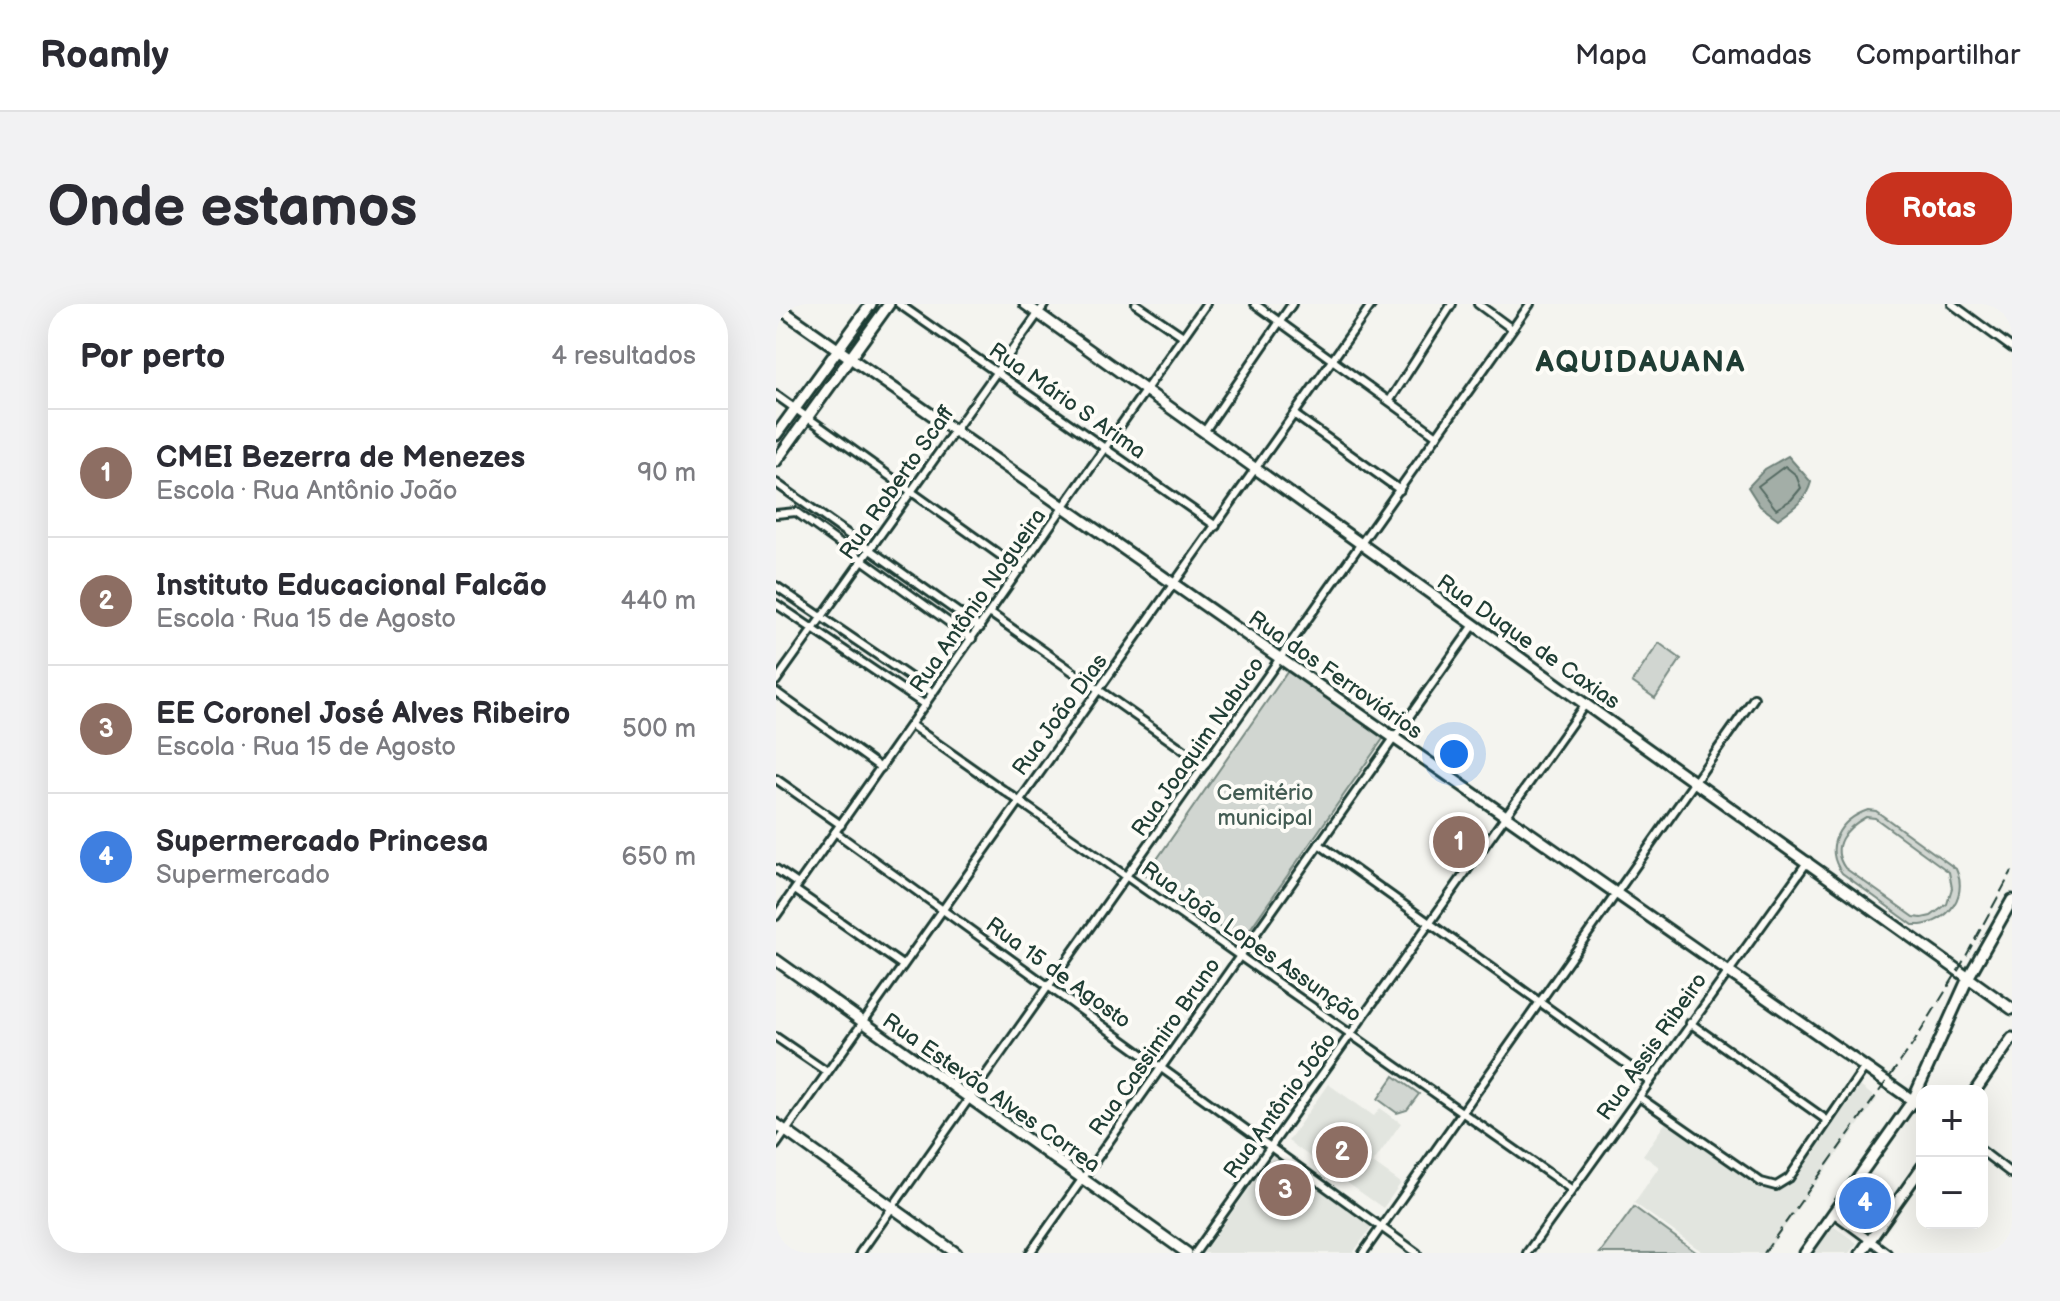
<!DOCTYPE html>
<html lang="pt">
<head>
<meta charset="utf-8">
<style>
	body { margin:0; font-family:"Balsamiq Sans",sans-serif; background:#f2f2f3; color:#2b2b33 }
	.controls { position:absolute; right:24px; bottom:24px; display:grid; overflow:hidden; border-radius:16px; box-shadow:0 8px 32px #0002 }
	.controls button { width:72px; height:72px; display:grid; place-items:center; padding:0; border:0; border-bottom:2px solid #e1e1e2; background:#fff; color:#2b2b33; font:40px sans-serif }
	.you { position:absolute; left:678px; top:450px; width:28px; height:28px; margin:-20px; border:6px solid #fff; border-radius:50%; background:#1a73e8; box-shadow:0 0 0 12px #1a73e833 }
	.badge { display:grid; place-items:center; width:52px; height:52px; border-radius:50%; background:#c8321e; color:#fff; font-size:26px; font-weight:700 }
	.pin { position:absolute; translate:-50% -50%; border:4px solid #fff; box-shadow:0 2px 8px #0006 }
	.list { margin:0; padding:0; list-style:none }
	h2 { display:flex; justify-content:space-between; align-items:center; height:104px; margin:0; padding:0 32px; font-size:34px }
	h2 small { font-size:26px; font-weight:400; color:#7c7c81 }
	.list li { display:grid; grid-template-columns:52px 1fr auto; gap:24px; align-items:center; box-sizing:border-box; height:128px; padding:0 32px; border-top:2px solid #e1e1e2 }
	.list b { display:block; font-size:30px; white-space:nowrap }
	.list p { margin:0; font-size:26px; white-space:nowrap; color:#7c7c81 }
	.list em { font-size:26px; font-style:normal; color:#7c7c81 }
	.map { position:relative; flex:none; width:1236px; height:949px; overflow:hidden; border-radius:32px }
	header { display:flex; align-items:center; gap:48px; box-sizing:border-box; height:112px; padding:0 40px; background:#fff; border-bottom:2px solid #e1e1e2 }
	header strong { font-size:38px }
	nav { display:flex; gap:44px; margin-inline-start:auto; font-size:28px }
	.intro { display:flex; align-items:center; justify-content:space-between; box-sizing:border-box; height:192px; padding:0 48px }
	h1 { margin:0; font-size:56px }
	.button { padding:20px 36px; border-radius:32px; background:#c8321e; color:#fff; font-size:28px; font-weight:700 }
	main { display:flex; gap:48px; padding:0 48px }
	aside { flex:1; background:#fff; border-radius:32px; box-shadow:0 8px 32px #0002 }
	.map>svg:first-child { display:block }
	.built { fill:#e2e5df }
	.green { fill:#d1d6d1; stroke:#788a82; stroke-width:2; fill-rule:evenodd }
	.water { fill:#a3aea7; stroke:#6e8179; stroke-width:2 }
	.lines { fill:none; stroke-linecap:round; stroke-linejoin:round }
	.shore { stroke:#546a62; stroke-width:2 }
	.street-casing { stroke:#1f3d34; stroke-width:12 }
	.secondary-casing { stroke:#1f3d34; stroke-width:15 }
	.street { stroke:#fdfcf7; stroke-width:6 }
	.secondary { stroke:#fdfcf7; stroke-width:9 }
	.rail { stroke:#1f3d34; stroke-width:2; stroke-dasharray:12 6; stroke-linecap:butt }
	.labels { text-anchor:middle; stroke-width:8; stroke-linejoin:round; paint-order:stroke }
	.street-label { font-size:22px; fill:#1f3d34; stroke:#fdfcf7 }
	.park-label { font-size:22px; fill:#435c53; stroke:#fdfcf7 }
	.district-label { font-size:30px; font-weight:bold; letter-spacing:2px; fill:#1f3d34; stroke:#fdfcf7 }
</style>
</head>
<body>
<header>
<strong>Roamly</strong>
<nav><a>Mapa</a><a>Camadas</a><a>Compartilhar</a></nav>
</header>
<div class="intro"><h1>Onde estamos</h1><a class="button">Rotas</a></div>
<main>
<aside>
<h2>Por perto<small>4 resultados</small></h2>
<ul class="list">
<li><span class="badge" style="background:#8d6e63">1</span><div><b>CMEI Bezerra de Menezes</b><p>Escola · Rua Antônio João</p></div><em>90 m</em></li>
<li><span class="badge" style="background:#8d6e63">2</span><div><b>Instituto Educacional Falcão</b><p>Escola · Rua 15 de Agosto</p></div><em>440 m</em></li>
<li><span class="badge" style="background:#8d6e63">3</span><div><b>EE Coronel José Alves Ribeiro</b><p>Escola · Rua 15 de Agosto</p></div><em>500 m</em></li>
<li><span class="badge" style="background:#3f7fe0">4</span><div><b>Supermercado Princesa</b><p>Supermercado</p></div><em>650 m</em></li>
</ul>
</aside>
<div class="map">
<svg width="1236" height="949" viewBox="0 0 1236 949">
	<rect width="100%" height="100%" fill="#f4f4ef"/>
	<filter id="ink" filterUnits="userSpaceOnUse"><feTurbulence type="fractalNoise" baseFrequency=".0125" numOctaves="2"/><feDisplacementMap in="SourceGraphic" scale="16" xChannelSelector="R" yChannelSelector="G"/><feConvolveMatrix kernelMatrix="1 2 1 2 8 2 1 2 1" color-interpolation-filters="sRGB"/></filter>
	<g filter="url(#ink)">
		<g class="built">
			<path d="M 552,780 L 598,812 L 604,804 L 625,819 L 597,859 L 625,879 L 607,904 L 512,837 Z"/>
			<path d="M 1084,782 L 1101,795 L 990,949 L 928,949 L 858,899 L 883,863 L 867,851 L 890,818 L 984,884 L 1000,887 L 1012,882 Z"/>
			<path d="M 498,850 L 596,922 L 577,949 L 427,949 Z"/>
			<path d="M 1057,922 L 1081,939 L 1073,949 L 1038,949 Z"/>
		</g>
		<g class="green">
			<path d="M 883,339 L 905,355 L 879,394 L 856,378 Z"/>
			<path d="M 514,364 L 609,432 L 465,638 L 370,571 Z"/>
			<path d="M 1092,506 L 1100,507 L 1180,565 C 1194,595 1167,623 1137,621 L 1066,569 C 1047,543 1063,516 1092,506 ZM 1090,513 L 1099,514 L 1173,568 L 1176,584 L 1171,600 L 1155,612 L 1146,614 L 1138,613 L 1069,564 C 1053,542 1070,524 1090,513 Z"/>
			<path d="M 618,772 L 643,790 L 631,806 L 621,809 L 602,795 Z"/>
			<path d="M 858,903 L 921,949 L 824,949 Z"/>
		</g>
		<path class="water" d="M 1012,152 L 1035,178 C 1030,197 1017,204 1002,215 L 984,202 L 972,183 L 989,165 Z"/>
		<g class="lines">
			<path class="shore" d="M 1009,162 L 1020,171 L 1025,184 L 1015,196 L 1000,205 L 982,182 Z"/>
			<defs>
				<g id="street">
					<path d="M 123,0 L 440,222"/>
					<path d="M 360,0 L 407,32"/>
					<path d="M 479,0 L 661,132"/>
					<path d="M 702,0 L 736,25"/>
					<path d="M 1176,0 L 1236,44"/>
					<path d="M 0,91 L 245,266"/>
					<path d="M 614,96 L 676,0"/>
					<path d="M 519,111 L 624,186"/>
					<path d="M 428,128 L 516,0"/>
					<path d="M 0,179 L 204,324"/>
					<path d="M 0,210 L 20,208 L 196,335"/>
					<path d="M 0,282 L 157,389"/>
					<path d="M 0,300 L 149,401"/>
					<path d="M 214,309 L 429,461"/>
					<path d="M 0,377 L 269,0"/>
					<path d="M 0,388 L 105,464"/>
					<path d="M 135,421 L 795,885"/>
					<path d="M 0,475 L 65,521"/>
					<path d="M 59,528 L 641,949"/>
					<path d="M 543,540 L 874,777"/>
					<path d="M 0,565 L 22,580"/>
					<path d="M 19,586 L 126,661"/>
					<path d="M 0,612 L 430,0"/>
					<path d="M 914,719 L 1052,817"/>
					<path d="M 0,733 L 51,768"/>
					<path d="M 863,793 L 985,878 L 1000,882 L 1013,874 L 1089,763"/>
					<path d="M 0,841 L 596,0"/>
					<path d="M 1206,847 L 1236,870"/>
					<path d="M 1057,909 L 1111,949"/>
					<path d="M 84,949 L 754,0"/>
					<path d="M 254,949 L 698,321"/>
					<path d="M 419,949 L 810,399"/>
					<path d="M 587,949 L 978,394"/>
					<path d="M 751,949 L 1032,557"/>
				</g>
				<g id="secondary">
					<path d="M 249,0 L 1236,705"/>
					<path d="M 0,2 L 1146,803"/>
					<path d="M 0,131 L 95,0"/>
					<path d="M 0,157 L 113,0"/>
					<path d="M 0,656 L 411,949"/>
					<path d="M 1199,787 L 1236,734"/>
					<path d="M 0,820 L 180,949"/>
					<path d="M 1029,949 L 1137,796 L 1192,674 L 1236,596"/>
					<path d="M 1085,949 L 1146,863"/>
				</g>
			</defs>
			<use href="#street" class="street-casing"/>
			<use href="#secondary" class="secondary-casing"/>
			<use href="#street" class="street"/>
			<use href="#secondary" class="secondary"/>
			<path class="rail" d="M 988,949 L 1137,740 L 1183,665 L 1236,567"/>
		</g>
	</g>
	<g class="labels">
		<g class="street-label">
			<text transform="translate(292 96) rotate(35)" y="8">Rua Mário S Arima</text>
			<text transform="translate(120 178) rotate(-55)" y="8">Rua Roberto Scaff</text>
			<text transform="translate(201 296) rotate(-55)" y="8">Rua Antônio Nogueira</text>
			<text transform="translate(753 337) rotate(35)" y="8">Rua Duque de Caxias</text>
			<text transform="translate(560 370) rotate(35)" y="8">Rua dos Ferroviários</text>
			<text transform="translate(283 410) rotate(-54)" y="8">Rua João Dias</text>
			<text transform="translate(421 442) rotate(-55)" y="8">Rua Joaquim Nabuco</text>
			<text transform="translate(476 637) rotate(35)" y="8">Rua João Lopes Assunção</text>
			<text transform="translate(283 668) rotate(36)" y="8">Rua 15 de Agosto</text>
			<text transform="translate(378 742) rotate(-55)" y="8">Rua Cassimiro Bruno</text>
			<text transform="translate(875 742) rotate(-55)" y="8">Rua Assis Ribeiro</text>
			<text transform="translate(216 788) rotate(35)" y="8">Rua Estevão Alves Correa</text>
			<text transform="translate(503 801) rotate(-54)" y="8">Rua Antônio João</text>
		</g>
		<g class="park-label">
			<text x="489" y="496">Cemitério<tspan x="489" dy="25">municipal</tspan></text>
		</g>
		<g class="district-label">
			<text x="865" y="68">AQUIDAUANA</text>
		</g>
	</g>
</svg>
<div class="controls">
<button>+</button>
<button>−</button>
</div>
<div class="you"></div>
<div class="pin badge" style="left:683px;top:538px;background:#8d6e63">1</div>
<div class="pin badge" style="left:566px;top:848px;background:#8d6e63">2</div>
<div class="pin badge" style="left:509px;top:886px;background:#8d6e63">3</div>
<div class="pin badge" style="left:1089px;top:899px;background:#3f7fe0">4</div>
</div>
</main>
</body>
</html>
